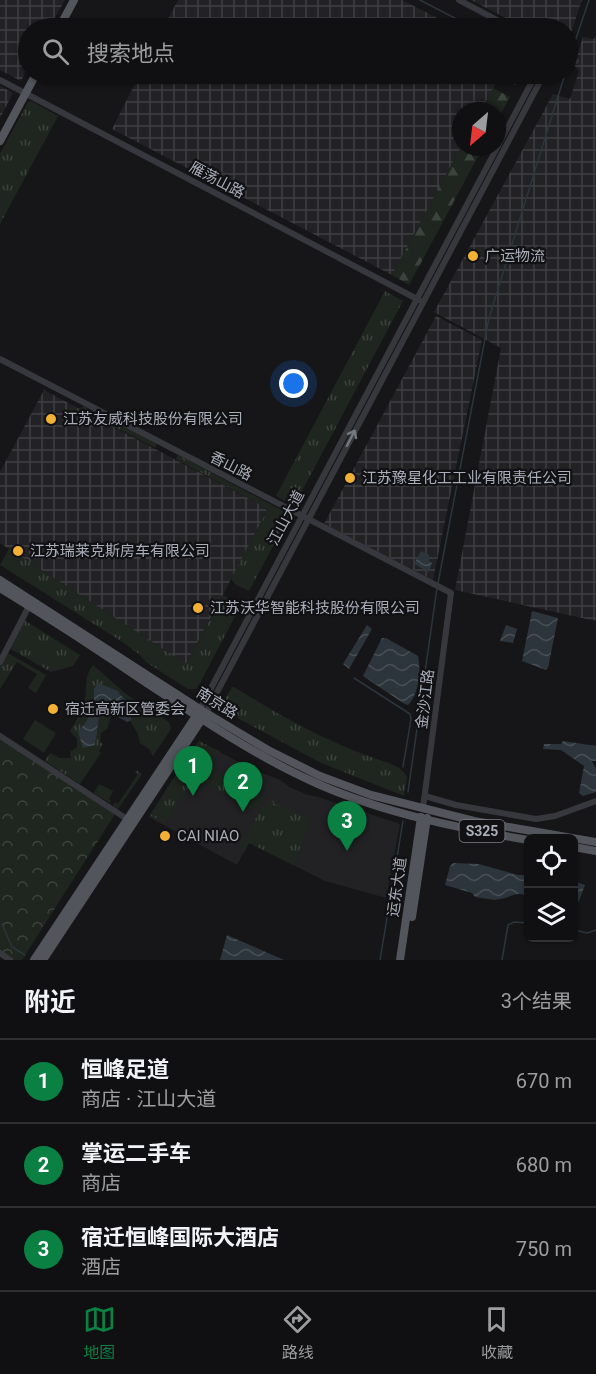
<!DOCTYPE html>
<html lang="zh">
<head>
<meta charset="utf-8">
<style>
	body { margin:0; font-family:Roboto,"Noto Sans SC",sans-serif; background:#1e1e20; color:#f1f3f6 }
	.controls { position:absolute; right:18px; bottom:18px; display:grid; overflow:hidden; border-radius:9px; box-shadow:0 2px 4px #0004 }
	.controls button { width:54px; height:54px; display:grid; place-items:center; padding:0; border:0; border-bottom:2px solid #303032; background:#101012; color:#f1f3f6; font:30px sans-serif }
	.compass { position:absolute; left:452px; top:102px; width:54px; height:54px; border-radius:50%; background:#101012; box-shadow:0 2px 4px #0004; rotate:208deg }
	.you { position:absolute; left:294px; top:384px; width:21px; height:21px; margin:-15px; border:4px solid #fff; border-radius:50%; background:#1a73e8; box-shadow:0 0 0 9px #1a73e833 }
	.badge { display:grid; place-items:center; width:39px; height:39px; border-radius:50%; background:#0b8043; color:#fff; font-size:20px; font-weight:700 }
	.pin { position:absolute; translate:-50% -50px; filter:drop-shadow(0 2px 3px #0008) }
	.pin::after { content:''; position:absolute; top:32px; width:21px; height:18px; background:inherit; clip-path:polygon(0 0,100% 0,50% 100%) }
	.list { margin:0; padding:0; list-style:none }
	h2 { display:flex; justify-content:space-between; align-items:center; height:78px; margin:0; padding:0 24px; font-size:26px }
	h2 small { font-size:20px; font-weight:400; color:#9c9d9f }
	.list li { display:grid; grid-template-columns:39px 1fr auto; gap:18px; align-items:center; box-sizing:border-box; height:84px; padding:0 24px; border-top:2px solid #303032 }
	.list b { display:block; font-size:22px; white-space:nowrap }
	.list p { margin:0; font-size:20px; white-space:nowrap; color:#9c9d9f }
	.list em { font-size:20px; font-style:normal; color:#9c9d9f }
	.icon { flex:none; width:33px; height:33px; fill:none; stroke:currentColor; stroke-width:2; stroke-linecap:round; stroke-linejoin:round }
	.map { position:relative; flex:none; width:596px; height:960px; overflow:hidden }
	.search { position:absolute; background:#101012; box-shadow:0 2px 4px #0004; left:18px; right:18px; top:18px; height:66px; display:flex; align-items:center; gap:15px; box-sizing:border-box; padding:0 21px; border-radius:33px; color:#9c9d9f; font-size:22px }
	.sheet { height:330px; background:#101012 }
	nav { display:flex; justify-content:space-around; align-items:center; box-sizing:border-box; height:84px; border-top:2px solid #303032; background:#101012; font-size:16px; color:#9c9d9f }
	nav a { display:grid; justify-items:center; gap:3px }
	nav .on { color:#0b8043 }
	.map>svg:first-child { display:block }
	.built { fill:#222225 }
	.industrial { fill:url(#industrial-grid) }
	.grass { fill:url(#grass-tufts) }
	.forest { fill:url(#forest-firs) }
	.park { fill:url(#park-crowns) }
	.pitch { fill:#1e261f }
	.water { fill:url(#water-waves) }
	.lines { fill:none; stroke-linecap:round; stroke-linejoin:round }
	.stream { stroke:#2c353c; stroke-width:1.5 }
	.minor { stroke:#37383d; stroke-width:6 }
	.major { stroke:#53555c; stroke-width:8 }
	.oneway { stroke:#757881 }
	.poi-dot { fill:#f2b134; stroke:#111113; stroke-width:2 }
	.labels { text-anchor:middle; stroke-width:4.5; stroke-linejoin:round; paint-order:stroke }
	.shield { fill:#111113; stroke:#7b7e86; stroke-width:1.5 }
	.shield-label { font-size:14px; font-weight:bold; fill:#a8adb8 }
	.street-label { font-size:15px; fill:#a8adb8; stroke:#111113 }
	.poi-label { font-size:15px; fill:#a8adb8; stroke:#111113; text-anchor:start }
</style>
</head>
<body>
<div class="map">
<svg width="596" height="960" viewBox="0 0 596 960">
	<defs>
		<pattern id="industrial-grid" width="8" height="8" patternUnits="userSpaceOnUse" patternTransform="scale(1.5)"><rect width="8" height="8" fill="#222225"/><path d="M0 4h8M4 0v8" fill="none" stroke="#3f3f43"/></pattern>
		<pattern id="grass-tufts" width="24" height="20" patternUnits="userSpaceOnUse" patternTransform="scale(1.5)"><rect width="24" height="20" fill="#1e261f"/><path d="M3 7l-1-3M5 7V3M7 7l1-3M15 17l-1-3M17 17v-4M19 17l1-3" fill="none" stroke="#3c433d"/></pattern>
		<pattern id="forest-firs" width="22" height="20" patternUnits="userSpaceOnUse" patternTransform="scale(1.5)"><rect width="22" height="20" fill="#1e261f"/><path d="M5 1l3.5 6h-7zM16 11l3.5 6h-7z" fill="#3c433d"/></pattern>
		<pattern id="park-crowns" width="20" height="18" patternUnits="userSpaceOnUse" patternTransform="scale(1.5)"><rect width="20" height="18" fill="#1e261f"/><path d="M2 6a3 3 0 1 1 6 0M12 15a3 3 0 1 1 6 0" fill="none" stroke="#3c433d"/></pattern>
		<pattern id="water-waves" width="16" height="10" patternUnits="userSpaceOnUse" patternTransform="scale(1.5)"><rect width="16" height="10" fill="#2c353c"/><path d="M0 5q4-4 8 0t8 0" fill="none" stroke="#485056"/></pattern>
	</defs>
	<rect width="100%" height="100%" fill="#161618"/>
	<path class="built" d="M 199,741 L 248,767 L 280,780 L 291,788 L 308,795 L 318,797 L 400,824 L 386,898 L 325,881 L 249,843 L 237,865 L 149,817 Z"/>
	<g class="industrial">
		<path d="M 0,0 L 65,0 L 49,28 L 28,28 L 28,67 L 21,81 L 0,70 Z"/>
		<path d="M 178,0 L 402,0 L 457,28 L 163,28 Z"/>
		<path d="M 471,0 L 582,0 L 568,42 L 568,28 L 525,28 Z"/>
		<path d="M 596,35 L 596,621 L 455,590 L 501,348 L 434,312 L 553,94 L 570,99 L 579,71 L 574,65 L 583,37 L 594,39 Z"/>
		<path d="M 140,74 L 501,74 L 481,111 L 461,111 L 461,147 L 392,275 L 112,129 Z"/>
		<path d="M 0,86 L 13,93 L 0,118 Z"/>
		<path d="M 436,316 L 482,340 L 433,580 L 324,524 Z"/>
		<path d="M 44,390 L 259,504 L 266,509 L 266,513 L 186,664 L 0,543 L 0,472 Z"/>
	</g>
	<g class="grass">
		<path d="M 31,101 L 58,116 L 0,224 L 0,154 L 28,102 Z"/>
		<path d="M 385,291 L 403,301 L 294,506 L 276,496 Z"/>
		<path d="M 84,406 L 156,443 L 156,448 L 80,409 Z"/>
		<path d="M 178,455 L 289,514 L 287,520 L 249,591 L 236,585 L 231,579 L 266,513 L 266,509 L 259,504 L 176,459 Z"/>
		<path d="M 9,549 L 186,664 L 223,595 L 241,605 L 200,683 L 196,689 L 188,689 L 146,662 L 140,655 L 124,643 L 0,565 Z"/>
		<path d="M 24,620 L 80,655 L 73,666 L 51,672 L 9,648 Z"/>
		<path d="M 6,652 L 46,675 L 36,693 L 28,688 L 37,674 L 17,662 L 0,689 L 0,664 Z"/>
		<path d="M 93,665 L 126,694 L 169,722 L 171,729 L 153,756 L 149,749 L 140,743 L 138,734 L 130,721 L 127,722 L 112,713 L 107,729 L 101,733 L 100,742 L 103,744 L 99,751 L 101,753 L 80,784 L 45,761 L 50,753 L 60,758 L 71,758 L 70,752 L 77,747 L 77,739 L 70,731 C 75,722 81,713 84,704 C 88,689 83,678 93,665 Z"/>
		<path d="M 232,687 L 234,687 C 277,714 323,740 371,757 C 384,762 400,764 407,777 L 404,796 L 319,762 L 223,710 L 221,706 Z"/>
		<path d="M 199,741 L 221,752 L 214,754 L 209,762 L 187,761 L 186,759 Z"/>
		<path d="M 182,765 L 209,765 L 215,768 L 213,771 L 261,797 L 263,795 L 266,797 L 254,810 L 195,778 L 164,823 L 150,815 Z"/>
		<path d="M 136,770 L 142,774 L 118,809 L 113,806 L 115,802 L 118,804 L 138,774 L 135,772 Z"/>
		<path d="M 99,784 L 113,791 L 109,799 L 111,801 L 110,803 L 94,793 Z"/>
		<path d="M 271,799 L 274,800 L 273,803 L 311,820 L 293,865 L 249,843 L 245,851 L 240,848 L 259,812 Z"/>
	</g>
	<g class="forest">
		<path d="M 501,74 L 522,74 L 515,85 L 499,77 Z"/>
		<path d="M 493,88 L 510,97 L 497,121 L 497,111 L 481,111 Z"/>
		<path d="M 461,147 L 483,147 L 409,285 L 392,275 Z"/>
	</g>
	<path class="park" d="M 0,738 L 115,814 L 22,960 L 13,960 L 0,952 Z"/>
	<path class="pitch" d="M 35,720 L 56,733 L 44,753 L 23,739 Z"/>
	<g class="water">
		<path d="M 421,551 L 429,555 L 429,561 L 432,563 L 429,572 L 414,564 Z"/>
		<path d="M 532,611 L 558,618 L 548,668 L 546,670 L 522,661 Z"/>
		<path d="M 367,625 L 372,629 L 349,669 L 343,664 Z"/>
		<path d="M 506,625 L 517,629 L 513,643 L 500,641 Z"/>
		<path d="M 382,638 L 386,638 L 418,656 C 421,671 419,694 408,705 L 403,703 L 363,676 Z"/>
		<path d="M 98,683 L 118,691 C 121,699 135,703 134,710 C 133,713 131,716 131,720 L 127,722 L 113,714 L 110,709 L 102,709 C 96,719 99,733 94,745 L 83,748 L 78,732 L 86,722 L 93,708 L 91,705 L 94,700 L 94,689 Z"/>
		<path d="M 563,741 L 596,746 L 596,761 L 592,761 L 596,769 L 596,792 L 583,796 L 579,793 L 584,766 L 561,750 L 543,749 L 544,744 L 561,744 Z"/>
		<path d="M 453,863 L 479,864 L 518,875 L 528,875 L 528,896 C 515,891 513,897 500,899 C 493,901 483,898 475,897 L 472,893 L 445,885 L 450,866 Z"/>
		<path d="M 574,881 L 585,885 L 579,901 L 574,905 Z"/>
		<path d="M 227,935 L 284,960 L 220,960 Z"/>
	</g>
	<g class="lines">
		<g class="stream">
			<path d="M 420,0 L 474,28"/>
			<path d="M 570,56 L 589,0"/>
			<path d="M 438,583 L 489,318 L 565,74"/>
			<path d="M 354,678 L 410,714 L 411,719 L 403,767"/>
			<path d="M 408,792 L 437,588"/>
			<path d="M 2,924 L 12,947 L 25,955"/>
			<path d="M 574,930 L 587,933 L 596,930"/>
			<path d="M 380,960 L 403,821"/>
			<path d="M 502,960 L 508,925 L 514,922 L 528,923"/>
		</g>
		<g class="minor">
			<path d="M 459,0 L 512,28"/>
			<path d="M 568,57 L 576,61"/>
			<path d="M 0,80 L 419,300"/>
			<path d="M 0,359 L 451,593 L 423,808"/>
			<path d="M 0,662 L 29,606"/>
			<path d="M 200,709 L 536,74"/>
			<path d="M 206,713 L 544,74"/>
			<path d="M 0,736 L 127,819"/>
			<path d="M 425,796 L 456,805 L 536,819 L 555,816 L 596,801"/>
			<path d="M 0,953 L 10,960"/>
		</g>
		<g class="major">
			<path d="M 59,28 L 74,0"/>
			<path d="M 0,141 L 36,74"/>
			<path d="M 0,580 L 206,713 L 268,750 L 320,776 L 371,795 L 474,821 L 596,842"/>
			<path d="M 0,588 C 49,618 97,649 145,682 C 201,719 257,757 318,784 C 384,813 458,828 528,840"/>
			<path d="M 574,847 L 596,851"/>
			<path d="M 412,917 L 427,818"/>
			<path d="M 34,960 L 198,713"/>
			<path d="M 43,960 L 204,716"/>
			<path d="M 400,960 L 421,817"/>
		</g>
	</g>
	<defs><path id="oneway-shaft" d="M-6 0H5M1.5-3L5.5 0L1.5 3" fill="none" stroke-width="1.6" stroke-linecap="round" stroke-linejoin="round" transform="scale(1.5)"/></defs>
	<use class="oneway" href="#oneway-shaft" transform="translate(351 438) rotate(-63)"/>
	<g class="poi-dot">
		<circle cx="473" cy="256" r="6"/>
		<circle cx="51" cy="419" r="6"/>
		<circle cx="350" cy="478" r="6"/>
		<circle cx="18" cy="551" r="6"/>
		<circle cx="198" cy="608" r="6"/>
		<circle cx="53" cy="709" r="6"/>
		<circle cx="165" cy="836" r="6"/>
	</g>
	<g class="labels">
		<rect class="shield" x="459.5" y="820" width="45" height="22" rx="4.5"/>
		<g class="shield-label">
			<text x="482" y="836">S325</text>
		</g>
		<g class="street-label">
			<text transform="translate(217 180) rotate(28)" y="5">雁荡山路</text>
			<text transform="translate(231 466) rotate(27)" y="5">香山路</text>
			<text transform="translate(286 518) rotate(-62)" y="5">江山大道</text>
			<text transform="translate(425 699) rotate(-83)" y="5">金沙江路</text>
			<text transform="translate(217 703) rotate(32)" y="5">南京路</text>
			<text transform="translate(397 887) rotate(-82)" y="5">运东大道</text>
		</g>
		<g class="poi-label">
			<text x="485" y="261">广运物流</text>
			<text x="63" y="424">江苏友威科技股份有限公司</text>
			<text x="362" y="483">江苏豫星化工工业有限责任公司</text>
			<text x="30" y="556">江苏瑞莱克斯房车有限公司</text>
			<text x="210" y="613">江苏沃华智能科技股份有限公司</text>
			<text x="65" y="714">宿迁高新区管委会</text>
			<text x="177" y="841">CAI NIAO</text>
		</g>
	</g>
</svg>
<div class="controls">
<button><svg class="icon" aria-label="locate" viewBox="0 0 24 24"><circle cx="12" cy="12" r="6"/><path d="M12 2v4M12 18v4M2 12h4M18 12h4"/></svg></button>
<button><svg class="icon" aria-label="layers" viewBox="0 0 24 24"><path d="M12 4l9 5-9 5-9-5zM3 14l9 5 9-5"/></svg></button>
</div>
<svg class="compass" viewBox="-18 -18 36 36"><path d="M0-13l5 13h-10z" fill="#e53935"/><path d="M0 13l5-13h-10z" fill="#9c9d9f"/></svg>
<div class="you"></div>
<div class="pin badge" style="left:193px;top:796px">1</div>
<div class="pin badge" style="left:243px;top:812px">2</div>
<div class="pin badge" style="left:347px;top:851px">3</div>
<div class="search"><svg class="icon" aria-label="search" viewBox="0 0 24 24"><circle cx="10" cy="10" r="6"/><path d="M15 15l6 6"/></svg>搜索地点</div>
</div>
<section class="sheet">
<h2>附近<small>3个结果</small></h2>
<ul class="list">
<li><span class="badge">1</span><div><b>恒峰足道</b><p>商店 · 江山大道</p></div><em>670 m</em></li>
<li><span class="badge">2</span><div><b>掌运二手车</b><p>商店</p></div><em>680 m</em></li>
<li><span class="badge">3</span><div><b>宿迁恒峰国际大酒店</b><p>酒店</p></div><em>750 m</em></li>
</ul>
</section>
<nav>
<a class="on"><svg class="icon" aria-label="map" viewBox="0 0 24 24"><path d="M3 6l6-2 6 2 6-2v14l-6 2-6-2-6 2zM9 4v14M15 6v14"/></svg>地图</a>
<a><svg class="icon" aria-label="directions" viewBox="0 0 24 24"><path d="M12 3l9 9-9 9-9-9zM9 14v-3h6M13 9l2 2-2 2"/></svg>路线</a>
<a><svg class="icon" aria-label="saved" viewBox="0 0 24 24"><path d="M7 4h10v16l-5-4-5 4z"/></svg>收藏</a>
</nav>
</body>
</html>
